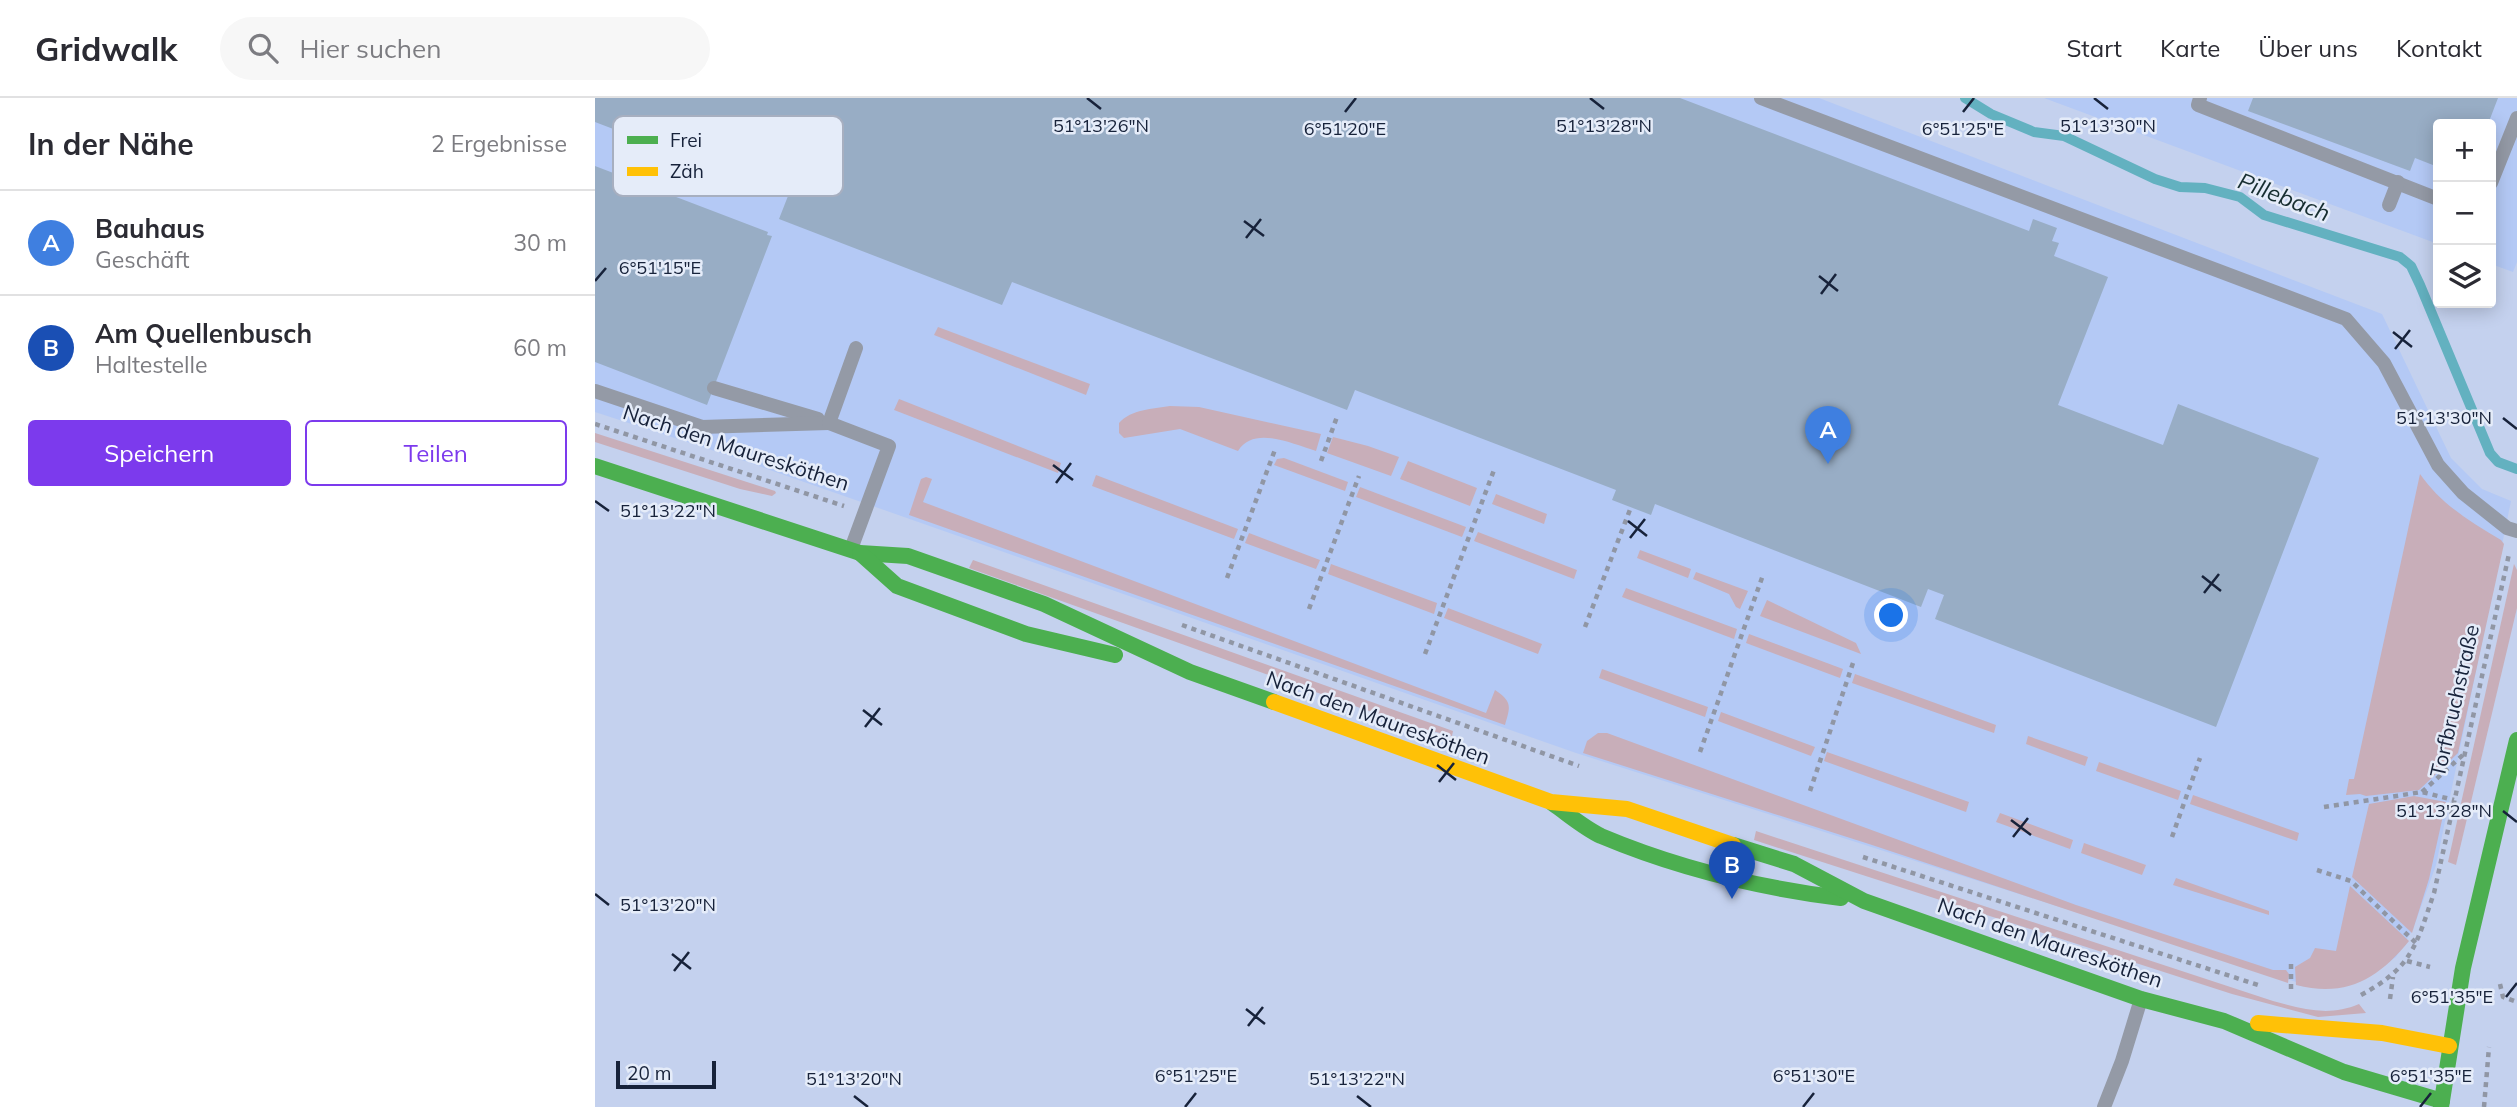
<!DOCTYPE html>
<html lang="de">
<head>
<meta charset="utf-8">
<style>
	body { margin:0; font-family:Mulish,sans-serif; background:#f7f7f7; color:#2b2b33 }
	.controls { position:absolute; right:21px; top:21px; display:grid; overflow:hidden; border-radius:7px; box-shadow:0 4px 18px #0003 }
	.controls button { width:63px; height:63px; display:grid; place-items:center; padding:0; border:0; border-bottom:2px solid #e1e1e2; background:#fff; color:#2b2b33; font:35px sans-serif }
	.scale { position:absolute; left:21px; bottom:18px; width:100px; box-sizing:border-box; padding-left:7px; border:4px solid #17223a; border-top:0; font-size:19px; line-height:24px; white-space:nowrap; color:#17223a; -webkit-text-stroke:5px #e5ecf9; paint-order:stroke }
	.you { position:absolute; left:1297px; top:518px; width:24px; height:24px; margin:-18px; border:5px solid #fff; border-radius:50%; background:#1a73e8; box-shadow:0 0 0 10px #1a73e833 }
	.badge { display:grid; place-items:center; width:46px; height:46px; border-radius:50%; background:#7c3aed; color:#fff; font-size:23px; font-weight:700 }
	.pin { position:absolute; translate:-50% -58px; filter:drop-shadow(0 2px 4px #0008) }
	.pin::after { content:''; position:absolute; top:37px; width:24px; height:21px; background:inherit; clip-path:polygon(0 0,100% 0,50% 100%) }
	.list { margin:0; padding:0; list-style:none }
	h2 { display:flex; justify-content:space-between; align-items:center; height:91px; margin:0; padding:0 28px; font-size:30px }
	h2 small { font-size:23px; font-weight:400; color:#7c7c81 }
	.list li { display:grid; grid-template-columns:46px 1fr auto; gap:21px; align-items:center; box-sizing:border-box; height:105px; padding:0 28px; border-top:2px solid #e1e1e2 }
	.list b { display:block; font-size:26px; white-space:nowrap }
	.list p { margin:0; font-size:23px; white-space:nowrap; color:#7c7c81 }
	.list em { font-size:23px; font-style:normal; color:#7c7c81 }
	.actions { display:flex; gap:14px; padding:21px 28px }
	.actions a { flex:1; padding:16px 0; border:2px solid #7c3aed; border-radius:7px; text-align:center; font-size:24px; color:#7c3aed }
	.actions .main { background:#7c3aed; color:#fff }
	.icon { flex:none; width:38px; height:38px; fill:none; stroke:currentColor; stroke-width:2; stroke-linecap:round; stroke-linejoin:round }
	.map { position:relative; flex:none; width:1922px; height:1009px; overflow:hidden }
	header { display:flex; align-items:center; gap:42px; box-sizing:border-box; height:98px; padding:0 35px; background:#fff; border-bottom:2px solid #e1e1e2 }
	header strong { font-size:33px }
	nav { display:flex; gap:38px; margin-inline-start:auto; font-size:24px }
	.search { width:490px; height:63px; background:#f7f7f7; display:flex; align-items:center; gap:18px; box-sizing:border-box; padding:0 24px; border-radius:38px; color:#7c7c81; font-size:26px }
	main { display:flex }
	aside { flex:1; background:#fff }
	.map>svg:first-child { display:block }
	.built { fill:#b4c9f5 }
	.green { fill:#c8aeb9 }
	.lines { fill:none; stroke-linecap:round; stroke-linejoin:round }
	.stream { stroke:#63b1c0; stroke-width:10 }
	.building { fill:#98adc5 }
	.path { stroke:#9096a4; stroke-width:4.5; stroke-dasharray:5 5; stroke-linecap:butt }
	.lane { stroke:#949aa6; stroke-width:14 }
	.fast { stroke:#4caf50; stroke-width:16 }
	.slow { stroke:#ffc107; stroke-width:16 }
	.ticks { fill:none; stroke:#17223a; stroke-width:2.5 }
	.labels { text-anchor:middle; stroke-width:5; stroke-linejoin:round; paint-order:stroke }
	.street-label { font-size:21px; fill:#17223a; stroke:#e5ecf9 }
	.water-label { font-size:23px; font-style:italic; fill:#172e31; stroke:#e5ecf9 }
	.key { fill:#e5ecf9; stroke:#a7afc0; stroke-width:2 }
	.key-label { font-size:19px; fill:#17223a }
	.ticks-label { font-size:18px; text-anchor:middle; fill:#17223a; stroke:#e5ecf9; stroke-width:5; stroke-linejoin:round; paint-order:stroke }
</style>
</head>
<body>
<header>
<strong>Gridwalk</strong>
<div class="search"><svg class="icon" aria-label="search" viewBox="0 0 24 24"><circle cx="10" cy="10" r="6"/><path d="M15 15l6 6"/></svg>Hier suchen</div>
<nav><a>Start</a><a>Karte</a><a>Über uns</a><a>Kontakt</a></nav>
</header>
<main>
<aside>
<h2>In der Nähe<small>2 Ergebnisse</small></h2>
<ul class="list">
<li><span class="badge" style="background:#3f7fe0">A</span><div><b>Bauhaus</b><p>Geschäft</p></div><em>30 m</em></li>
<li><span class="badge" style="background:#1a4fb4">B</span><div><b>Am Quellenbusch</b><p>Haltestelle</p></div><em>60 m</em></li>
</ul>
<div class="actions"><a class="main">Speichern</a><a>Teilen</a></div>
</aside>
<div class="map">
<svg width="1922" height="1009" viewBox="0 0 1922 1009">
	<rect width="100%" height="100%" fill="#c4d1ee"/>
	<g class="built">
		<path d="M 0,0 L 1224,0 L 1787,216 L 1856,360 L 1887,391 L 1916,403 L 1841,767 L 1818,831 L 1801,859 L 1764,883 L 1720,890 L 981,655 L 141,360 L 0,314 Z"/>
		<path d="M 1449,0 L 1922,0 L 1922,164 L 1918,174 L 1896,166 L 1896,26 L 1843,26 L 1843,146 Z"/>
	</g>
	<g class="green">
		<path d="M 343,229 L 495,286 L 491,297 L 339,237 Z"/>
		<path d="M 304,301 L 466,365 L 463,375 L 299,312 Z"/>
		<path d="M 575,308 L 604,309 L 726,336 L 721,353 C 697,346 659,327 643,353 L 585,331 L 529,340 L 524,335 L 524,325 C 537,311 557,311 575,308 Z"/>
		<path d="M 0,335 L 180,393 L 181,395 L 177,398 L 145,391 L 0,344 Z"/>
		<path d="M 738,339 L 773,348 L 804,359 L 796,378 L 732,355 Z"/>
		<path d="M 689,360 L 753,384 L 750,393 L 679,367 L 682,361 Z"/>
		<path d="M 813,363 L 882,390 L 875,408 L 805,381 Z"/>
		<path d="M 1825,376 C 1846,406 1874,423 1906,442 L 1909,446 L 1863,655 L 1824,692 L 1771,698 L 1765,696 L 1751,697 L 1754,681 L 1759,681 Z"/>
		<path d="M 501,377 L 643,431 L 639,441 L 497,388 Z"/>
		<path d="M 331,379 L 337,381 L 328,404 L 891,615 L 900,592 C 918,604 915,609 910,627 L 314,417 L 326,381 Z"/>
		<path d="M 765,389 L 871,429 L 867,439 L 761,399 Z"/>
		<path d="M 901,396 L 952,416 L 949,426 L 897,406 Z"/>
		<path d="M 883,434 L 982,472 L 979,481 L 879,443 Z"/>
		<path d="M 654,435 L 725,462 L 721,471 L 650,445 Z"/>
		<path d="M 1045,452 L 1096,471 L 1093,480 L 1042,460 Z"/>
		<path d="M 378,462 L 858,633 L 857,638 L 813,627 L 374,470 Z"/>
		<path d="M 736,466 L 842,505 L 839,516 L 733,476 Z"/>
		<path d="M 1919,466 L 1922,472 L 1922,510 L 1861,767 L 1853,764 Z"/>
		<path d="M 1101,474 L 1153,493 L 1145,511 L 1141,509 L 1134,496 L 1098,481 Z"/>
		<path d="M 1031,490 L 1142,531 L 1139,541 L 1027,499 Z"/>
		<path d="M 1172,502 L 1261,545 L 1266,556 L 1165,518 Z"/>
		<path d="M 853,510 L 947,546 L 943,556 L 849,520 Z"/>
		<path d="M 1154,536 L 1248,571 L 1245,580 L 1151,545 Z"/>
		<path d="M 1007,571 L 1113,609 L 1110,619 L 1004,580 Z"/>
		<path d="M 1260,576 L 1401,627 L 1399,635 L 1257,585 Z"/>
		<path d="M 1126,614 L 1220,649 L 1216,658 L 1123,623 Z"/>
		<path d="M 1003,635 L 1012,635 L 1481,807 L 1678,872 L 1691,872 L 1694,876 L 1693,885 L 1274,746 L 988,655 L 992,643 Z"/>
		<path d="M 1433,638 L 1493,659 L 1490,668 L 1431,646 Z"/>
		<path d="M 1232,654 L 1374,704 L 1371,714 L 1229,663 Z"/>
		<path d="M 1504,664 L 1586,693 L 1583,702 L 1501,673 Z"/>
		<path d="M 1598,697 L 1704,735 L 1702,743 L 1595,706 Z"/>
		<path d="M 1819,698 L 1851,704 L 1834,781 L 1817,835 L 1757,779 L 1774,706 Z"/>
		<path d="M 1405,715 L 1478,742 L 1475,751 L 1401,724 Z"/>
		<path d="M 1161,733 L 1678,903 C 1707,911 1734,919 1764,906 L 1771,915 L 1723,919 L 1637,896 L 1159,742 Z"/>
		<path d="M 1489,745 L 1551,767 L 1547,777 L 1486,755 Z"/>
		<path d="M 1581,780 L 1674,813 L 1674,817 L 1578,787 Z"/>
		<path d="M 1755,788 L 1814,843 C 1783,881 1751,900 1701,887 L 1700,869 L 1715,860 L 1720,850 L 1741,853 Z"/>
	</g>
	<g class="lines">
		<path class="stream" d="M 1370,0 L 1396,16 L 1439,34 L 1469,38 L 1560,81 L 1585,89 L 1610,90 L 1645,99 L 1669,117 L 1805,159 L 1816,168 L 1825,187 L 1895,355 L 1903,364 L 1922,371"/>
	</g>
	<g class="building">
		<path d="M 0,0 L 1085,0 L 1434,133 L 1438,121 L 1462,130 L 1457,143 L 1464,145 L 1459,158 L 1513,179 L 1463,307 L 1568,347 L 1583,306 L 1724,360 L 1621,629 L 1340,521 L 1349,497 L 1333,491 L 1326,509 L 1060,406 L 1056,417 L 1017,402 L 1021,392 L 760,292 L 752,312 L 417,184 L 407,207 L 184,121 L 193,98 L 0,24 Z"/>
		<path d="M 1658,0 L 1903,0 L 1893,26 L 1843,26 L 1843,69 L 1820,60 L 1815,73 L 1653,13 Z"/>
		<path d="M 0,68 L 173,134 L 172,137 L 177,138 L 112,307 L 0,264 Z"/>
	</g>
	<g class="lines">
		<g class="path">
			<path d="M 0,326 L 249,408"/>
			<path d="M 726,363 L 743,316"/>
			<path d="M 632,480 L 681,349"/>
			<path d="M 714,511 L 764,378"/>
			<path d="M 587,527 L 984,668"/>
			<path d="M 990,529 L 1036,409"/>
			<path d="M 830,556 L 899,372"/>
			<path d="M 1105,654 L 1168,477"/>
			<path d="M 1215,693 L 1258,565"/>
			<path d="M 1827,694 L 1870,655"/>
			<path d="M 1729,709 L 1827,694 L 1859,702"/>
			<path d="M 1577,739 L 1605,660"/>
			<path d="M 1268,759 L 1663,887"/>
			<path d="M 1722,772 L 1756,783 L 1821,845"/>
			<path d="M 1812,863 L 1835,869"/>
			<path d="M 1905,886 L 1908,899 L 1922,904"/>
			<path d="M 1696,891 L 1696,864"/>
			<path d="M 1766,897 C 1818,869 1821,847 1839,795 L 1914,456"/>
			<path d="M 1795,901 L 1798,879"/>
			<path d="M 1889,1009 L 1894,949"/>
		</g>
		<g class="lane">
			<path d="M 1166,0 L 1751,221 L 1789,265 L 1843,367 L 1868,395 L 1912,430 L 1922,433"/>
			<path d="M 1605,0 L 1603,7 L 1843,101"/>
			<path d="M 1896,85 L 1922,20"/>
			<path d="M 1794,107 L 1803,84"/>
			<path d="M 119,290 L 223,321"/>
			<path d="M 0,293 L 107,329 L 234,325"/>
			<path d="M 256,451 L 294,348 L 234,325 L 261,250"/>
			<path d="M 1509,1009 L 1527,963 L 1546,901"/>
		</g>
		<g class="fast">
			<path d="M 0,368 L 265,455 L 313,458 L 449,506 L 595,574 L 679,604"/>
			<path d="M 265,455 L 302,488 L 431,536 L 520,557"/>
			<path d="M 957,705 C 973,716 989,730 1006,738 C 1082,770 1165,790 1246,800"/>
			<path d="M 1138,747 L 1199,766 L 1269,803 L 1546,901 L 1629,923 L 1749,974 L 1847,1003"/>
			<path d="M 1846,1009 L 1868,870 L 1922,642"/>
		</g>
		<g class="slow">
			<path d="M 679,604 L 956,704 L 1032,711 L 1138,747"/>
			<path d="M 1663,925 L 1787,935 L 1854,948"/>
		</g>
	</g>
	<path class="ticks" d="M 492,0 L 506,11M 995,0 L 1009,11M 1499,0 L 1513,11M 750,14 L 761,0M 1368,14 L 1379,0M 649,123 L 669,138M 651,140 L 666,121M 1224,178 L 1243,193M 0,183 L 11,170M 1226,196 L 1241,176M 1798,234 L 1817,249M 1800,251 L 1815,232M 1908,320 L 1922,331M 458,367 L 478,382M 461,385 L 476,365M 0,403 L 14,413M 1033,423 L 1052,438M 1035,440 L 1050,421M 1607,478 L 1626,493M 1609,495 L 1624,476M 268,612 L 287,627M 270,629 L 285,610M 842,667 L 861,682M 844,684 L 859,665M 1908,713 L 1922,724M 1416,722 L 1436,737M 1418,739 L 1433,720M 0,796 L 14,807M 77,856 L 96,871M 79,873 L 94,854M 1911,899 L 1922,885M 651,911 L 670,926M 653,928 L 668,909M 259,998 L 273,1009M 762,998 L 776,1009M 590,1009 L 601,995M 1208,1009 L 1219,995M 1825,1009 L 1836,995"/>
	<g class="labels">
		<g class="street-label">
			<text transform="translate(141 350) rotate(18)" y="7">Nach den Mauresköthen</text>
			<text transform="translate(1860 603) rotate(-77)" y="7">Torfbruchstraße</text>
			<text transform="translate(783 620) rotate(20)" y="7">Nach den Mauresköthen</text>
			<text transform="translate(1455 845) rotate(19)" y="7">Nach den Mauresköthen</text>
		</g>
		<g class="water-label">
			<text transform="translate(1689 99) rotate(21)" y="8">Pillebach</text>
		</g>
	</g>
	<rect x="18" y="18" width="230" height="80" rx="10" class="key"/>
	<rect x="32" y="38" width="31" height="8" fill="#4caf50"/>
	<rect x="32" y="69" width="31" height="9" fill="#ffc107"/>
	<g class="key-label">
		<text x="75" y="49">Frei</text>
		<text x="75" y="80">Zäh</text>
	</g>
	<g class="ticks-label">
		<text x="506" y="34">51°13'26"N</text>
		<text x="1009" y="34">51°13'28"N</text>
		<text x="1513" y="34">51°13'30"N</text>
		<text x="750" y="37">6°51'20"E</text>
		<text x="1368" y="37">6°51'25"E</text>
		<text x="65" y="176">6°51'15"E</text>
		<text x="1849" y="326">51°13'30"N</text>
		<text x="73" y="419">51°13'22"N</text>
		<text x="1849" y="719">51°13'28"N</text>
		<text x="73" y="813">51°13'20"N</text>
		<text x="1857" y="905">6°51'35"E</text>
		<text x="601" y="984">6°51'25"E</text>
		<text x="1219" y="984">6°51'30"E</text>
		<text x="1836" y="984">6°51'35"E</text>
		<text x="259" y="987">51°13'20"N</text>
		<text x="762" y="987">51°13'22"N</text>
	</g>
</svg>
<div class="controls">
<button>+</button>
<button>−</button>
<button><svg class="icon" aria-label="layers" viewBox="0 0 24 24"><path d="M12 4l9 5-9 5-9-5zM3 14l9 5 9-5"/></svg></button>
</div>
<div class="scale">20 m</div>
<div class="you"></div>
<div class="pin badge" style="left:1233px;top:366px;background:#3f7fe0">A</div>
<div class="pin badge" style="left:1137px;top:801px;background:#1a4fb4">B</div>
</div>
</main>
</body>
</html>
